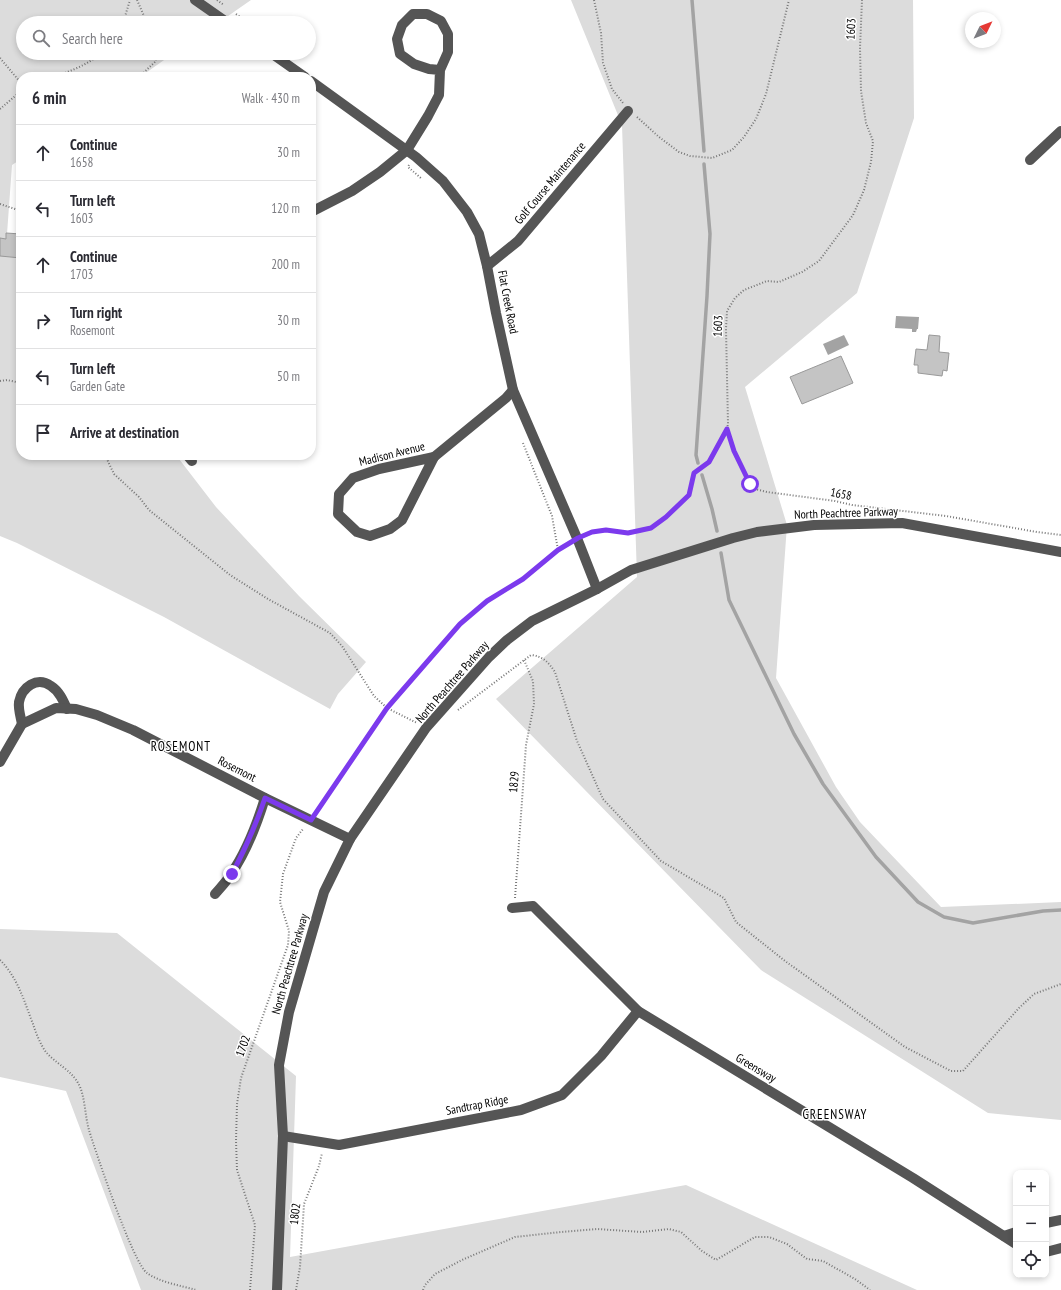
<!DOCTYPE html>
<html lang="en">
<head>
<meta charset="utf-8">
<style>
	body { margin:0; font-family:"PT Sans Narrow",sans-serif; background:#f7f7f7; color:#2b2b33 }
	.controls { position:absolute; right:12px; bottom:12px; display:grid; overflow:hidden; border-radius:8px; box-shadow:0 2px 6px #0003 }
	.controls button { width:36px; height:36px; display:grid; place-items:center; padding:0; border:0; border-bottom:1px solid #e1e1e2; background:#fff; color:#2b2b33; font:20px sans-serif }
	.compass { position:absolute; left:965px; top:12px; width:36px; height:36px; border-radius:50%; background:#fff; box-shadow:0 2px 6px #0003; rotate:47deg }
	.stop { position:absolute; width:12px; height:12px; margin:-9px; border:3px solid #7c3aed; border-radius:50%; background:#fff }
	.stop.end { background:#7c3aed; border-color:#fff; box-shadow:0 1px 4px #0008 }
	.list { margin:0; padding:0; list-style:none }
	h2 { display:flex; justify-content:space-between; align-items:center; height:52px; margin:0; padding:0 16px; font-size:17px }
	h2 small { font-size:13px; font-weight:400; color:#7c7c81 }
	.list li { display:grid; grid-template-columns:26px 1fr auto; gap:12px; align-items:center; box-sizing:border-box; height:56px; padding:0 16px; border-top:1px solid #e1e1e2 }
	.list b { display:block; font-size:15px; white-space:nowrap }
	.list p { margin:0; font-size:13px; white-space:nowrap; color:#7c7c81 }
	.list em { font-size:13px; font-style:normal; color:#7c7c81 }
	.icon { flex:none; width:22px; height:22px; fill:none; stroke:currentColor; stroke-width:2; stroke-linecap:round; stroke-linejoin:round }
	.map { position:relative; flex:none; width:1061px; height:1290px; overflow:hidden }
	.search { position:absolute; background:#fff; box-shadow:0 2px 6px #0003; left:16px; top:16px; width:300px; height:44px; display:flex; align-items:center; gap:10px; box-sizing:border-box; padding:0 14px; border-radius:22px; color:#7c7c81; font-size:15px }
	.panel { position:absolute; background:#fff; box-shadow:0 2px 6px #0003; left:16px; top:72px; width:300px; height:388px; border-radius:16px }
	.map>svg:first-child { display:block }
	.green { fill:#dcdcdc }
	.water { fill:#a3a3a3 }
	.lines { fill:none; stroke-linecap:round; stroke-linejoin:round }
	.stream { stroke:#a3a3a3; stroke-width:3.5 }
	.building { fill:#c4c4c4; stroke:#999 }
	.path { stroke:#777; stroke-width:2; stroke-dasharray:1 2; stroke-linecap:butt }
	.minor { stroke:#555; stroke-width:10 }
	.route { stroke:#7c3aed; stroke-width:5 }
	.labels { text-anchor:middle; stroke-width:3; stroke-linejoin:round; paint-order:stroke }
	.street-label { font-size:12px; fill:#000; stroke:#fff }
	.neighbourhood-label { font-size:13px; letter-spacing:1px; fill:#000; stroke:#fff }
</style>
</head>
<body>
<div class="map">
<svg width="1061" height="1290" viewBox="0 0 1061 1290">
	<rect width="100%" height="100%" fill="#fff"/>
	<g class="green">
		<path d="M 0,0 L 251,0 L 218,23 L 23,23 L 23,53 L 174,53 L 140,77 L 21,77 L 21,159 L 12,165 L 7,234 L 21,253 L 21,455 L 176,455 L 216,507 L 299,596 L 366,662 L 338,694 L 330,709 L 164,617 L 17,543 L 0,536 Z"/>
		<path d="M 571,0 L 913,0 L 914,118 L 857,293 L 745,387 L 787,525 L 776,678 L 836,787 L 860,822 L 941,907 L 1061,902 L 1061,1120 L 988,1113 L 761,970 L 496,699 L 637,577 L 622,125 Z"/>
		<path d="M 0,929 L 117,933 L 296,1076 L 290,1257 L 686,1185 L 917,1290 L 141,1290 L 66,1091 L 0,1077 Z"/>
	</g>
	<g class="water">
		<path d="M 896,316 L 919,317 L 918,329 L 917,329 L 916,332 L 912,332 L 912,329 L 895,328 Z"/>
		<path d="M 844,335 L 849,345 L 828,355 L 823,344 Z"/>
	</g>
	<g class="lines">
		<g class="stream">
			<path d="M 692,0 L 704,151"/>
			<path d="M 698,463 L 696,455 L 707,296 L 710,234 L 704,164"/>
			<path d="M 702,475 L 712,509 L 717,531"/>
			<path d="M 721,553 L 729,600 L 794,734 L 823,784 L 876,857 L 918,902 L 944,917 L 973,923 L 1043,911 L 1061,910"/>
		</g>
	</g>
	<g class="building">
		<path d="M 6,233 L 21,234 L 21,258 L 0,256 L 0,238 L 6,239 Z"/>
		<path d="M 929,335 L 940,336 L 939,352 L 949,353 L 947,371 L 943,370 L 942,376 L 918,373 L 918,365 L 914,365 L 916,349 L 927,350 Z"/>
		<path d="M 841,356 L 853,383 L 802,404 L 790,377 Z"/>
	</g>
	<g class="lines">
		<g class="path">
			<path d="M 137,0 L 147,23"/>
			<path d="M 217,0 L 224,5"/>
			<path d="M 594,0 L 601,33 L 603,63 L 612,89 L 623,103"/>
			<path d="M 236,14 L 249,23"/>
			<path d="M 123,23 L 130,0"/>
			<path d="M 0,58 L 21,83"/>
			<path d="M 54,77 C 70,71 88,65 101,53"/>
			<path d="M 139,77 L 156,61 L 156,53"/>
			<path d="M 0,109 L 21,91"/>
			<path d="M 637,117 L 659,137 L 679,152 L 690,156 L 712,158 L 732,150 L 744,137 L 756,119 L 766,94 L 789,0"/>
			<path d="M 409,165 L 408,167 L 422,179"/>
			<path d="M 0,204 L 21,211"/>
			<path d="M 0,381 L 7,380 L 21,383"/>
			<path d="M 727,429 L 734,451 L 745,476 L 755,489 L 767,492 L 835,501 L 852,505 L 946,516 L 1037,532 L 1061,535"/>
			<path d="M 523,443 L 552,516 L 558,550"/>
			<path d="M 105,455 L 114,474 L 139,497 L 149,510 L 230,575 L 268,599 L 330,633 L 342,646 L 374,696 L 387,708 L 417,723"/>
			<path d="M 586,534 L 592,532 L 606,530 L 628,533 L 651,527 L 666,517 L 689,495 L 694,473 L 709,462 L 727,429 L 728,424 L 726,329 L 727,311 L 735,298 L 744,290 L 767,281 L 779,282 L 802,272 L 819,261 L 853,215 L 864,190 L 871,162 L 873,141 L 866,123 L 861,91 L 860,48 L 862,0"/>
			<path d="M 458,710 L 531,655 C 543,656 549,663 555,672 L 577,741 L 603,799 L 661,861 L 724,898 L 736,922 L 785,961 L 905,1047 L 951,1071 L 963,1071 L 1019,1008 L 1034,994 L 1061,984"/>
			<path d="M 317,811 L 387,708 L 460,624 L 487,601 L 523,579 L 558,550 L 568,543"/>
			<path d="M 515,898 L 526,745 L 534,704 L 533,681 L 524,660"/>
			<path d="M 0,960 C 18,978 24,1001 33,1024 C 36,1033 40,1044 46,1052 C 55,1063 71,1070 78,1083 C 85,1094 85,1117 89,1130 C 96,1153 133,1263 147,1273 C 159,1282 182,1286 196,1290"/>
			<path d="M 250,1290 L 255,1225 L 237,1170 L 236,1141 L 237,1104 L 241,1078 L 288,945 L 289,931 L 280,902 L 283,874 L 296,838 L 303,829"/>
			<path d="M 296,1290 L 300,1267 L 304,1204 L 319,1166 L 322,1153"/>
			<path d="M 423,1290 L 425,1285 L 435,1274 L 462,1260 L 515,1237 L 561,1232 L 597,1229 L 642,1232 L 669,1229 L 681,1232 L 702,1251 L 716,1260 L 755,1237 L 769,1237 L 787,1244 L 807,1259 L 823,1261 L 855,1279 L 870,1290"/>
		</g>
		<g class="minor">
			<path d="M 195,0 L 228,23"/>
			<path d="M 271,53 L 305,77"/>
			<path d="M 311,81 L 416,157 L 443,181 L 467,212 L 479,234 L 487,266 L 496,313 L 513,390 L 577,538 L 597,589"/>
			<path d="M 1030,160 L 1061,131"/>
			<path d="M 311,212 L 352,191 L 380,172 L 407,150 L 428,116 L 439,95 L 440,70 L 448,52 L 448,34 L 441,21 L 427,14 L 413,14 L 402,25 L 397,39 L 400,54 L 414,64 L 429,69 L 440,70"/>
			<path d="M 487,266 L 518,241 L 628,111"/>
			<path d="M 187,455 L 192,461"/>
			<path d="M 434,457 L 402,520 L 390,529 L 370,536 L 357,532 L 338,514 L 339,494 L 353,478 L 379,469 Z"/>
			<path d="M 434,457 L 506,398 L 513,390"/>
			<path d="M 22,724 C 21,718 18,709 19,702 C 22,687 37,676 51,686 C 59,691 63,700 67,709"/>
			<path d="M 0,762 L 22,724 L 56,708 L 76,709 L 97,715 L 133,730 L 265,798 L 350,839"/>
			<path d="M 215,894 C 221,887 227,881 231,874 C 247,851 257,824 265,798"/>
			<path d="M 512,908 L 533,906 L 638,1011 L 913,1178 L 1016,1244"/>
			<path d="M 283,1136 L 339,1145 L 521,1110 L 562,1095 L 601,1056 L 638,1011"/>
			<path d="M 1046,1223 L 1061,1220"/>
			<path d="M 1004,1236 L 1016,1232"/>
			<path d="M 1046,1252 L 1061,1248"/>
			<path d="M 277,1290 L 283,1136 L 279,1065 L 289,1012 L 324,892 L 350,839 L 426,728 L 489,657 L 507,640 L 532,621 L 597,589 L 631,570 L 733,538 L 757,532 L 814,525 L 902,523 L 1061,552"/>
		</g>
	</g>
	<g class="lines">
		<path class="route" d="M 232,874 C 245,849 256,825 265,798 L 311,820 L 387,708 L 460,624 L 487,601 L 523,579 L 558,550 L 578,538 L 592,532 L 606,530 L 628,533 L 651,528 L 666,517 L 689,495 L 694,473 L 709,462 L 727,429 L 734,451 L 750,484"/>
	</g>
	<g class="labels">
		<g class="street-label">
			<text transform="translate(851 29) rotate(-88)" y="4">1603</text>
			<text transform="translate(550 183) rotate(-50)" y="4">Golf Course Maintenance</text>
			<text transform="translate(508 302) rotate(79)" y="4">Flat Creek Road</text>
			<text transform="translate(718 326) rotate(-88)" y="4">1603</text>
			<text transform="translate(392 454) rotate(-14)" y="4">Madison Avenue</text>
			<text transform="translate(841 494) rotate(11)" y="4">1658</text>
			<text transform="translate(846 513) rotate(-2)" y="4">North Peachtree Parkway</text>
			<text transform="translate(452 682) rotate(-49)" y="4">North Peachtree Parkway</text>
			<text transform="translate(237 769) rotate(27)" y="4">Rosemont</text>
			<text transform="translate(514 782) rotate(-85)" y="4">1829</text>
			<text transform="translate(290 964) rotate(-74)" y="4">North Peachtree Parkway</text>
			<text transform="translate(243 1046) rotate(-70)" y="4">1702</text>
			<text transform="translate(756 1068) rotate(31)" y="4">Greensway</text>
			<text transform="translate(477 1105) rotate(-11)" y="4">Sandtrap Ridge</text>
			<text transform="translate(295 1214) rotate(-83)" y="4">1802</text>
		</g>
		<g class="neighbourhood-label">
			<text x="181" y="751">ROSEMONT</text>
			<text x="835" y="1119">GREENSWAY</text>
		</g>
	</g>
</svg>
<div class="controls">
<button>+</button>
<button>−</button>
<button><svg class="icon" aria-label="locate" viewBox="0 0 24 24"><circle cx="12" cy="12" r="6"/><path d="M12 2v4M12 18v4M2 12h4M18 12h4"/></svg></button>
</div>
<svg class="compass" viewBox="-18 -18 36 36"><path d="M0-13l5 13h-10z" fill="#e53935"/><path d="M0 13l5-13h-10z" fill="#7c7c81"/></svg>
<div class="stop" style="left:750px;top:484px"></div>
<div class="stop end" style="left:232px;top:874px"></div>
<div class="search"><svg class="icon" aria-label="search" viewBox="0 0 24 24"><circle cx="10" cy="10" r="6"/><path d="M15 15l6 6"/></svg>Search here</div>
<section class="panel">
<h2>6 min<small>Walk · 430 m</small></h2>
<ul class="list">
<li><svg class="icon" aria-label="ahead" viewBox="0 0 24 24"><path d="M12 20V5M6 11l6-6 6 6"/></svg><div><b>Continue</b><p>1658</p></div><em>30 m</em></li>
<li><svg class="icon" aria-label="left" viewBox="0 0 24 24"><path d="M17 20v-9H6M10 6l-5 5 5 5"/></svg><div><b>Turn left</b><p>1603</p></div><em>120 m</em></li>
<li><svg class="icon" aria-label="ahead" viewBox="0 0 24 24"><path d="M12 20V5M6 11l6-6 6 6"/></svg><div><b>Continue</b><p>1703</p></div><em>200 m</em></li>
<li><svg class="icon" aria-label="right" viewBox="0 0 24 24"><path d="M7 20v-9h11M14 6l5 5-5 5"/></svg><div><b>Turn right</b><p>Rosemont</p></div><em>30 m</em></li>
<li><svg class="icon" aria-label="left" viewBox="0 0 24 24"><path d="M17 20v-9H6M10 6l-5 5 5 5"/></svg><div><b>Turn left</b><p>Garden Gate</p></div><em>50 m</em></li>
<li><svg class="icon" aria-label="arrive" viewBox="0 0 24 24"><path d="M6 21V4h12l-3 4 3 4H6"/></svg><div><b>Arrive at destination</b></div></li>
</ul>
</section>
</div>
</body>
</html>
